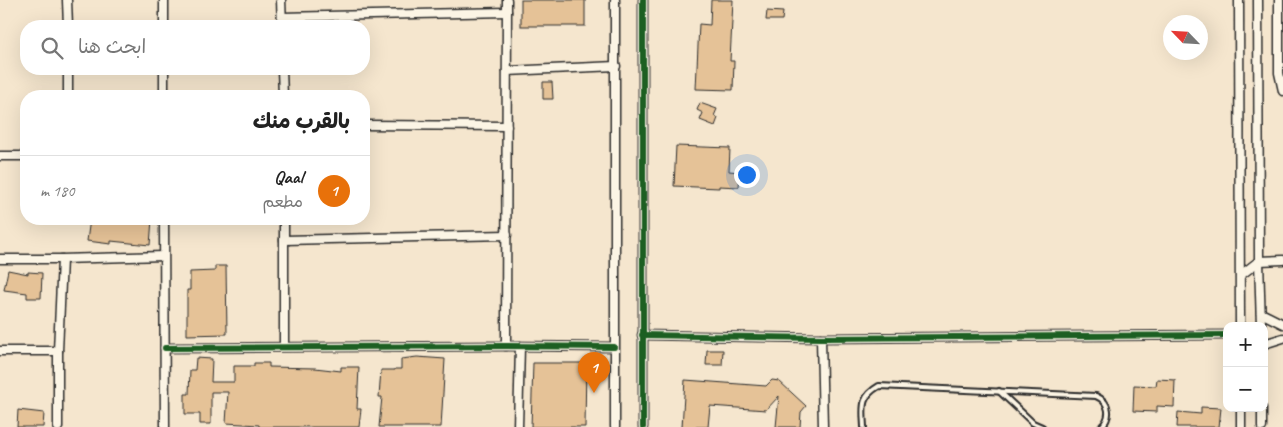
<!DOCTYPE html>
<html lang="ar">
<head>
<meta charset="utf-8">
<style>
	body { margin:0; font-family:Caveat,"Playpen Sans Arabic",sans-serif; background:#f6f6f6; color:#222; direction:rtl }
	.controls { position:absolute; right:15px; bottom:15px; display:grid; overflow:hidden; border-radius:10px; box-shadow:0 5px 20px #0002 }
	.controls button { width:45px; height:45px; display:grid; place-items:center; padding:0; border:0; border-bottom:1px solid #e0e0e0; background:#fff; color:#222; font:25px sans-serif }
	.compass { position:absolute; left:1163px; top:15px; width:45px; height:45px; border-radius:50%; background:#fff; box-shadow:0 5px 20px #0002; rotate:295deg }
	.you { position:absolute; left:746px; top:174px; width:18px; height:18px; margin:-12px; border:4px solid #fff; border-radius:50%; background:#1a73e8; box-shadow:0 0 0 8px #1a73e833 }
	.badge { display:grid; place-items:center; width:32px; height:32px; border-radius:50%; background:#1f6fb2; color:#fff; font-size:16px; font-weight:700 }
	.pin { position:absolute; translate:-50% -41px; filter:drop-shadow(0 1px 2px #0008) }
	.pin::after { content:''; position:absolute; top:26px; width:18px; height:15px; background:inherit; clip-path:polygon(0 0,100% 0,50% 100%) }
	.list { margin:0; padding:0; list-style:none }
	h2 { display:flex; justify-content:space-between; align-items:center; height:65px; margin:0; padding:0 20px; font-size:21px }
	h2 small { font-size:16px; font-weight:400; color:#767676 }
	.list li { display:grid; grid-template-columns:32px 1fr auto; gap:15px; align-items:center; box-sizing:border-box; height:70px; padding:0 20px; border-top:1px solid #e0e0e0 }
	.list b { display:block; font-size:19px; white-space:nowrap }
	.list p { margin:0; font-size:16px; white-space:nowrap; color:#767676 }
	.list em { font-size:16px; font-style:normal; color:#767676 }
	.icon { flex:none; width:28px; height:28px; fill:none; stroke:currentColor; stroke-width:2; stroke-linecap:round; stroke-linejoin:round }
	.map { position:relative; flex:none; width:1283px; height:427px; overflow:hidden; direction:ltr }
	.search { position:absolute; background:#fff; box-shadow:0 5px 20px #0002; left:20px; top:20px; width:350px; height:55px; display:flex; align-items:center; gap:12px; box-sizing:border-box; padding:0 18px; border-radius:20px; color:#767676; font-size:19px }
	.panel { position:absolute; background:#fff; box-shadow:0 5px 20px #0002; left:20px; top:90px; width:350px; height:135px; border-radius:20px; direction:rtl }
	.map>svg:first-child { display:block }
	.building { fill:#e5c297; stroke:#2b2b2b }
	.lines { fill:none; stroke-linecap:round; stroke-linejoin:round }
	.service-casing { stroke:#2b2b2b; stroke-width:8 }
	.minor-casing { stroke:#2b2b2b; stroke-width:11 }
	.service { stroke:#fcf5e5; stroke-width:4 }
	.minor { stroke:#fcf5e5; stroke-width:8 }
	.cycleway-casing { stroke:#fcf5e5; stroke-width:9 }
	.cycleway { stroke:#1b5e20; stroke-width:6 }
</style>
</head>
<body>
<div class="map">
<svg width="1283" height="427" viewBox="0 0 1283 427">
	<rect width="100%" height="100%" fill="#f5e6ce"/>
	<filter id="ink" filterUnits="userSpaceOnUse"><feTurbulence type="fractalNoise" baseFrequency=".02" numOctaves="2"/><feDisplacementMap in="SourceGraphic" scale="10" xChannelSelector="R" yChannelSelector="G"/><feConvolveMatrix kernelMatrix="1 2 1 2 8 2 1 2 1" color-interpolation-filters="sRGB"/></filter>
	<g filter="url(#ink)">
		<g class="building">
			<rect x="521" y="0" width="64" height="26"/>
			<path d="M 711,0 L 733,0 L 730,61 L 734,61 L 733,90 L 696,89 L 699,24 L 710,25 Z"/>
			<path d="M 767,11 L 783,12 L 782,20 L 766,20 Z"/>
			<path d="M 543,82 L 552,82 L 553,99 L 543,99 Z"/>
			<path d="M 700,103 L 717,109 L 714,116 L 718,118 L 715,126 L 700,120 L 703,113 L 697,110 Z"/>
			<path d="M 676,146 L 730,148 L 729,171 L 740,172 L 739,187 L 719,186 L 719,188 L 674,186 Z"/>
			<path d="M 90,219 L 152,219 L 150,245 L 111,241 L 111,244 L 87,241 Z"/>
			<path d="M 215,266 L 226,266 L 227,334 L 187,335 L 187,290 L 190,290 L 190,272 L 215,271 Z"/>
			<path d="M 8,270 L 28,274 L 28,272 L 42,273 L 41,298 L 27,298 L 27,293 L 4,290 Z"/>
			<path d="M 707,350 L 723,350 L 722,365 L 706,365 Z"/>
			<path d="M 417,357 L 445,359 L 441,427 L 379,427 L 382,397 L 379,397 L 381,370 L 395,370 L 395,369 L 401,369 L 401,359 Z"/>
			<path d="M 196,358 L 212,359 L 211,382 L 234,382 L 234,366 L 254,366 L 254,363 L 269,363 L 269,367 L 315,368 L 341,371 L 341,367 L 359,367 L 357,409 L 361,409 L 359,427 L 259,427 L 259,425 L 226,423 L 228,392 L 211,392 L 211,424 L 200,424 L 200,414 L 185,414 L 185,394 L 189,394 L 190,370 L 195,370 Z"/>
			<path d="M 533,363 L 586,363 L 585,427 L 531,427 Z"/>
			<path d="M 1157,379 L 1175,380 L 1174,407 L 1157,406 L 1157,412 L 1133,411 L 1134,385 L 1156,386 Z"/>
			<path d="M 685,380 L 766,386 L 772,380 L 779,381 L 806,406 L 801,412 L 800,427 L 776,427 L 779,396 L 766,410 L 710,406 L 708,427 L 682,427 Z"/>
			<path d="M 1201,407 L 1221,408 L 1219,427 L 1177,427 L 1178,412 L 1201,414 Z"/>
			<path d="M 18,410 L 44,413 L 43,427 L 17,427 Z"/>
		</g>
		<g class="lines">
			<defs>
				<g id="service">
					<path d="M 999,391 L 1033,423 L 1042,427"/>
					<path d="M 864,427 C 863,407 860,397 879,386 L 1096,396 C 1110,402 1112,417 1101,427"/>
				</g>
				<g id="minor">
					<path d="M 67,0 L 68,26"/>
					<path d="M 164,0 L 164,26"/>
					<path d="M 281,0 L 282,26"/>
					<path d="M 615,0 L 615,427"/>
					<path d="M 643,0 L 643,427"/>
					<path d="M 1239,0 L 1240,326"/>
					<path d="M 1258,0 L 1259,261 L 1261,326"/>
					<path d="M 1279,0 L 1279,73 L 1283,91"/>
					<path d="M 282,17 L 507,12"/>
					<path d="M 68,69 L 68,96"/>
					<path d="M 164,69 L 164,96"/>
					<path d="M 282,69 L 283,96"/>
					<path d="M 507,71 L 616,66"/>
					<path d="M 364,125 L 507,126"/>
					<path d="M 0,156 L 26,156"/>
					<path d="M 164,219 L 165,427"/>
					<path d="M 284,240 L 507,235"/>
					<path d="M 0,259 L 62,259 L 163,256"/>
					<path d="M 1241,275 L 1259,261 L 1283,260"/>
					<path d="M 1261,313 L 1283,324"/>
					<path d="M 642,335 L 821,338 L 1227,335"/>
					<path d="M 821,338 L 823,427"/>
					<path d="M 1264,344 L 1283,338"/>
					<path d="M 284,346 L 284,219"/>
					<path d="M 506,346 L 507,0"/>
					<path d="M 165,348 L 506,346 L 614,347"/>
					<path d="M 0,351 L 58,351 L 58,427"/>
					<path d="M 58,351 L 62,259"/>
					<path d="M 1241,408 L 1241,427"/>
					<path d="M 518,427 L 520,346"/>
					<path d="M 1262,427 L 1262,408"/>
				</g>
			</defs>
			<use href="#service" class="service-casing"/>
			<use href="#minor" class="minor-casing"/>
			<use href="#service" class="service"/>
			<use href="#minor" class="minor"/>
			<defs>
				<g id="cycleway">
					<path d="M 643,0 L 643,427"/>
					<path d="M 642,335 L 821,338 L 1227,335"/>
					<path d="M 165,348 L 506,346 L 614,347"/>
				</g>
			</defs>
			<use href="#cycleway" class="cycleway-casing"/>
			<use href="#cycleway" class="cycleway"/>
		</g>
	</g>
</svg>
<div class="controls">
<button>+</button>
<button>−</button>
</div>
<svg class="compass" viewBox="-18 -18 36 36"><path d="M0-13l5 13h-10z" fill="#e53935"/><path d="M0 13l5-13h-10z" fill="#767676"/></svg>
<div class="you"></div>
<div class="pin badge" style="left:594px;top:393px;background:#e8710a">1</div>
<div class="search"><svg class="icon" aria-label="search" viewBox="0 0 24 24"><circle cx="10" cy="10" r="6"/><path d="M15 15l6 6"/></svg>ابحث هنا</div>
<section class="panel">
<h2>بالقرب منك<small></small></h2>
<ul class="list">
<li><span class="badge" style="background:#e8710a">1</span><div><b>Qaal</b><p>مطعم</p></div><em>180 m</em></li>
</ul>
</section>
</div>
</body>
</html>
